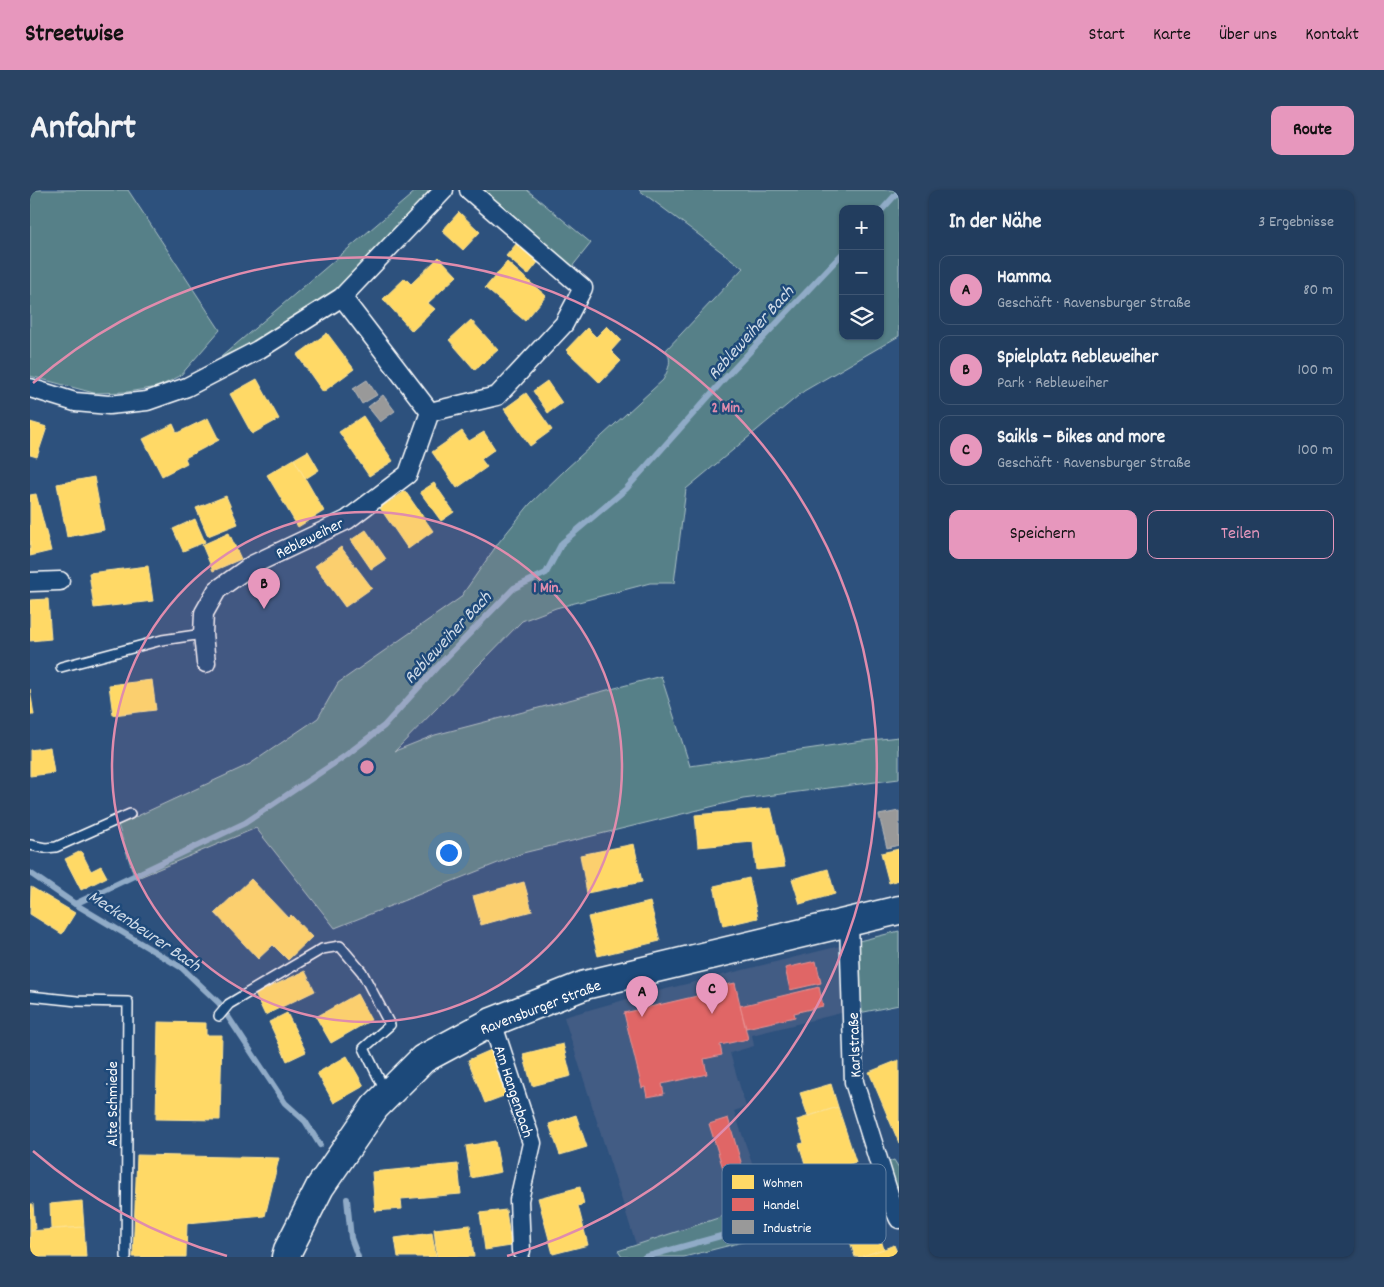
<!DOCTYPE html>
<html lang="de">
<head>
<meta charset="utf-8">
<style>
	body { margin:0; font-family:Dekko,sans-serif; background:#2a4464; color:#f1f3f6 }
	.controls { position:absolute; right:15px; top:15px; display:grid; overflow:hidden; border-radius:10px; box-shadow:0 1px 4px #0004 }
	.controls button { width:45px; height:45px; display:grid; place-items:center; padding:0; border:0; border-bottom:1px solid #3f5673; background:#223d5e; color:#f1f3f6; font:25px sans-serif }
	.you { position:absolute; left:418px; top:662px; width:18px; height:18px; margin:-12px; border:4px solid #fff; border-radius:50%; background:#1a73e8; box-shadow:0 0 0 8px #1a73e833 }
	.badge { display:grid; place-items:center; width:32px; height:32px; border-radius:50%; background:#e797bd; color:#111; font-size:16px; font-weight:700 }
	.pin { position:absolute; translate:-50% -41px; filter:drop-shadow(0 1px 2px #0008) }
	.pin::after { content:''; position:absolute; top:26px; width:18px; height:15px; background:inherit; clip-path:polygon(0 0,100% 0,50% 100%) }
	.list { margin:0; padding:0; list-style:none }
	h2 { display:flex; justify-content:space-between; align-items:center; height:65px; margin:0; padding:0 20px; font-size:21px }
	h2 small { font-size:16px; font-weight:400; color:#a2aebc }
	.list li { display:grid; grid-template-columns:32px 1fr auto; gap:15px; align-items:center; box-sizing:border-box; height:70px; margin:0 10px 10px; padding:0 10px; border:1px solid #3f5673; border-radius:10px }
	.list b { display:block; font-size:19px; white-space:nowrap }
	.list p { margin:0; font-size:16px; white-space:nowrap; color:#a2aebc }
	.list em { font-size:16px; font-style:normal; color:#a2aebc }
	.actions { display:flex; gap:10px; padding:15px 20px }
	.actions a { flex:1; padding:11px 0; border:1px solid #e797bd; border-radius:10px; text-align:center; font-size:18px; color:#e797bd }
	.actions .main { background:#e797bd; color:#111 }
	.icon { flex:none; width:28px; height:28px; fill:none; stroke:currentColor; stroke-width:2; stroke-linecap:round; stroke-linejoin:round }
	.map { position:relative; flex:none; width:869px; height:1067px; overflow:hidden; border-radius:10px }
	header { display:flex; align-items:center; gap:30px; box-sizing:border-box; height:70px; padding:0 25px; background:#e797bd; color:#111 }
	header strong { font-size:24px }
	nav { display:flex; gap:28px; margin-inline-start:auto; font-size:18px }
	.intro { display:flex; align-items:center; justify-content:space-between; box-sizing:border-box; height:120px; padding:0 30px }
	h1 { margin:0; font-size:35px }
	.button { padding:12px 22px; border-radius:10px; background:#e797bd; color:#111; font-size:18px; font-weight:700 }
	main { display:flex; gap:30px; padding:0 30px }
	aside { flex:1; background:#223d5e; border-radius:10px; box-shadow:0 1px 4px #0004 }
	.map>svg:first-child { display:block }
	.built { fill:#425c84 }
	.green { fill:#568088; stroke:#aac0c4; fill-rule:evenodd }
	.homes { fill:#ffd966; stroke:#ffe494 }
	.shops { fill:#e06666; stroke:#e99494 }
	.industry { fill:#999; stroke:#b8b8b8 }
	.lines { fill:none; stroke-linecap:round; stroke-linejoin:round }
	.stream { stroke:#90abc7; stroke-width:6 }
	.lane-casing { stroke:#fff; stroke-width:12 }
	.street-casing { stroke:#fff; stroke-width:21 }
	.primary-casing { stroke:#fff; stroke-width:31 }
	.lane { stroke:#1f4a7a; stroke-width:9 }
	.street { stroke:#1f4a7a; stroke-width:18 }
	.primary { stroke:#1f4a7a; stroke-width:28 }
	.ring { fill:none; stroke:#e08cad; stroke-width:2.5 }
	.labels { text-anchor:middle; stroke-width:5; stroke-linejoin:round; paint-order:stroke }
	.street-label { font-size:16px; fill:#fff; stroke:#1f4a7a }
	.water-label { font-size:18px; font-style:italic; fill:#d1dce8; stroke:#1f4a7a }
	.key { fill:#1f4a7a; stroke:#6280a2; stroke-width:1 }
	.key-label { font-size:14px; fill:#fff }
	.centre { fill:#e08cad; stroke:#1f4a7a; stroke-width:2.5 }
	.ring-label { font-size:15px; text-anchor:middle; font-weight:bold; fill:#e08cad; stroke:#1f4a7a; stroke-width:5; stroke-linejoin:round; paint-order:stroke }
</style>
</head>
<body>
<header>
<strong>Streetwise</strong>
<nav><a>Start</a><a>Karte</a><a>Über uns</a><a>Kontakt</a></nav>
</header>
<div class="intro"><h1>Anfahrt</h1><a class="button">Route</a></div>
<main>
<div class="map">
<svg width="869" height="1067" viewBox="0 0 869 1067">
	<rect width="100%" height="100%" fill="#2d517d"/>
	<filter id="ink" filterUnits="userSpaceOnUse"><feTurbulence type="fractalNoise" baseFrequency=".02" numOctaves="2"/><feDisplacementMap in="SourceGraphic" scale="10" xChannelSelector="R" yChannelSelector="G"/><feConvolveMatrix kernelMatrix="1 2 1 2 8 2 1 2 1" color-interpolation-filters="sRGB"/></filter>
	<g filter="url(#ink)">
		<path class="built" d="M 810,756 L 815,822 L 722,845 L 724,856 L 700,863 L 716,917 L 704,921 L 741,1027 L 609,1064 L 534,827 L 608,806 Z"/>
		<g class="green">
			<path d="M 0,0 L 98,0 L 190,140 L 150,186 L 128,197 L 97,202 L 64,203 L 0,186 Z"/>
			<path d="M 387,0 L 411,0 L 334,80 L 285,116 L 235,147 L 191,167 Z"/>
			<path d="M 446,0 L 497,0 L 561,53 L 541,78 Z"/>
			<path d="M 609,0 L 869,0 L 869,146 L 774,201 L 656,299 L 644,393 L 620,393 L 526,418 L 492,431 L 365,561 L 405,545 L 631,486 L 660,576 L 832,551 L 869,547 L 869,589 L 713,609 L 493,663 L 305,738 L 226,638 L 105,689 L 88,635 L 220,574 L 288,528 L 308,493 L 430,408 L 469,352 L 500,314 L 536,279 L 633,190 C 638,180 643,171 636,160 L 713,78 ZM 813,19 L 850,19 L 850,146 L 813,146 Z"/>
			<path d="M 869,741 L 869,815 L 829,823 L 829,751 Z"/>
			<path d="M 864,970 L 869,978 L 869,1015 L 826,1023 L 654,1067 L 592,1067 L 588,1061 Z"/>
		</g>
		<g class="homes">
			<path d="M 429,22 L 450,42 L 433,60 L 412,41 Z"/>
			<path d="M 487,53 L 509,71 L 498,85 L 476,66 Z"/>
			<path d="M 409,67 L 427,86 L 398,113 L 405,119 L 382,141 L 353,109 L 375,88 L 381,94 Z"/>
			<path d="M 477,72 L 516,106 L 495,131 L 455,98 Z"/>
			<path d="M 441,130 L 468,160 L 445,180 L 419,150 Z"/>
			<path d="M 577,136 L 591,150 L 581,161 L 591,171 L 570,193 L 536,160 L 557,138 L 566,147 Z"/>
			<path d="M 297,143 L 324,179 L 293,202 L 267,165 Z"/>
			<path d="M 227,189 L 249,229 L 222,244 L 200,204 Z"/>
			<path d="M 517,191 L 532,213 L 518,223 L 503,201 Z"/>
			<path d="M 496,203 L 522,240 L 500,256 L 474,219 Z"/>
			<path d="M 333,226 L 363,271 L 339,286 L 309,242 Z"/>
			<path d="M 178,228 L 189,250 L 155,268 L 157,273 L 132,286 L 113,249 L 143,234 L 147,243 Z"/>
			<path d="M 0,232 L 17,237 L 7,267 L 0,265 Z"/>
			<path d="M 432,241 L 439,251 L 454,242 L 465,259 L 451,269 L 457,277 L 427,298 L 402,262 Z"/>
			<path d="M 278,261 L 289,280 L 275,289 L 264,269 Z"/>
			<path d="M 264,269 L 294,321 L 268,337 L 237,285 Z"/>
			<path d="M 64,287 L 74,340 L 37,347 L 27,294 Z"/>
			<path d="M 404,293 L 424,322 L 411,331 L 390,302 Z"/>
			<path d="M 375,301 L 403,341 L 378,359 L 350,318 Z"/>
			<path d="M 6,304 L 21,361 L 0,366 L 0,305 Z"/>
			<path d="M 196,306 L 208,334 L 178,346 L 166,318 Z"/>
			<path d="M 165,329 L 175,352 L 153,361 L 143,339 Z"/>
			<path d="M 336,340 L 356,369 L 341,379 L 321,350 Z"/>
			<path d="M 199,343 L 211,369 L 183,381 L 172,355 Z"/>
			<path d="M 311,357 L 342,398 L 315,417 L 285,376 Z"/>
			<path d="M 118,376 L 123,411 L 64,418 L 59,383 Z"/>
			<path d="M 18,409 L 21,449 L 0,451 L 0,410 Z"/>
			<path d="M 122,490 L 126,520 L 83,525 L 79,495 Z"/>
			<path d="M 0,499 L 4,525 L 0,525 Z"/>
			<path d="M 20,557 L 24,583 L 0,586 L 0,560 Z"/>
			<path d="M 741,618 L 755,677 L 726,680 L 723,652 L 668,657 L 665,625 Z"/>
			<path d="M 604,654 L 612,692 L 557,703 L 550,665 Z"/>
			<path d="M 869,659 L 869,690 L 859,693 L 851,663 Z"/>
			<path d="M 51,661 L 61,681 L 71,676 L 77,687 L 51,700 L 35,669 Z"/>
			<path d="M 798,679 L 805,704 L 770,714 L 762,689 Z"/>
			<path d="M 719,688 L 728,728 L 693,736 L 684,696 Z"/>
			<path d="M 221,689 L 258,728 L 261,725 L 282,747 L 258,770 L 243,755 L 228,769 L 185,723 Z"/>
			<path d="M 494,692 L 502,721 L 451,735 L 443,706 Z"/>
			<path d="M 1,697 L 45,723 L 32,744 L 0,724 Z"/>
			<path d="M 620,712 L 630,751 L 568,766 L 558,727 Z"/>
			<path d="M 275,781 L 285,801 L 235,825 L 225,804 Z"/>
			<path d="M 327,804 L 341,830 L 301,853 L 286,827 Z"/>
			<path d="M 257,823 L 276,862 L 257,871 L 239,832 Z"/>
			<path d="M 128,832 L 176,833 L 176,845 L 192,845 L 190,930 L 126,929 Z"/>
			<path d="M 533,854 L 541,886 L 502,896 L 493,864 Z"/>
			<path d="M 461,860 L 479,904 L 455,913 L 438,870 Z"/>
			<path d="M 317,866 L 334,896 L 304,913 L 287,883 Z"/>
			<path d="M 869,870 L 869,953 L 839,882 Z"/>
			<path d="M 801,894 L 808,917 L 778,926 L 770,903 Z"/>
			<path d="M 808,917 L 826,972 L 779,987 L 769,954 L 774,953 L 767,930 Z"/>
			<path d="M 546,925 L 557,957 L 530,965 L 519,934 Z"/>
			<path d="M 465,951 L 471,982 L 441,988 L 436,956 Z"/>
			<path d="M 107,965 L 249,968 L 235,1026 L 157,1033 L 156,1067 L 103,1067 Z"/>
			<path d="M 428,974 L 431,1004 L 371,1009 L 372,1019 L 345,1021 L 342,982 Z"/>
			<path d="M 550,997 L 554,1014 L 548,1016 L 558,1055 L 523,1064 L 508,1008 Z"/>
			<path d="M 52,1011 L 54,1037 L 21,1039 L 20,1014 Z"/>
			<path d="M 0,1014 L 3,1014 L 5,1040 L 0,1041 Z"/>
			<path d="M 476,1020 L 481,1056 L 455,1060 L 450,1023 Z"/>
			<path d="M 440,1035 L 444,1067 L 407,1067 L 404,1039 Z"/>
			<path d="M 846,1035 L 854,1059 L 830,1067 L 825,1067 L 818,1045 Z"/>
			<path d="M 54,1037 L 56,1067 L 0,1067 L 0,1041 Z"/>
			<path d="M 402,1043 L 406,1067 L 368,1067 L 365,1048 Z"/>
			<path d="M 864,1055 L 869,1067 L 830,1067 L 854,1059 Z"/>
		</g>
		<g class="shops">
			<path d="M 786,771 L 791,793 L 760,800 L 755,778 Z"/>
			<path d="M 705,793 L 718,849 L 690,855 L 692,865 L 674,869 L 677,884 L 632,894 L 634,904 L 617,907 L 615,897 L 612,898 L 594,823 L 667,806 L 666,802 Z"/>
			<path d="M 789,797 L 793,816 L 764,823 L 765,827 L 716,838 L 710,816 Z"/>
			<path d="M 698,928 L 714,982 L 696,988 L 679,934 Z"/>
		</g>
		<g class="industry">
			<path d="M 337,190 L 347,205 L 332,214 L 323,199 Z"/>
			<path d="M 353,205 L 365,221 L 350,232 L 338,217 Z"/>
			<path d="M 869,621 L 869,655 L 857,658 L 849,625 Z"/>
		</g>
		<g class="lines">
			<g class="stream">
				<path d="M 850,22 L 869,1"/>
				<path d="M 0,683 L 45,714 L 152,778 L 189,813 L 255,913 L 275,931 L 290,955"/>
				<path d="M 45,714 L 215,633 L 315,566 L 354,536 L 406,478 L 484,398 L 516,383 L 532,353 L 596,299 L 696,187 L 813,63"/>
				<path d="M 317,1009 L 321,1048 L 328,1067"/>
				<path d="M 615,1067 L 839,1005 L 869,1003"/>
			</g>
			<defs>
				<g id="lane">
					<path d="M 31,477 L 132,450 L 173,444"/>
					<path d="M 0,655 L 15,658 L 26,657 L 100,624"/>
					<path d="M 0,806 L 47,811 L 98,812 L 96,1067"/>
					<path d="M 189,826 L 199,814 L 292,759 L 310,756 L 332,782 L 360,835 L 334,858 L 356,903"/>
				</g>
				<g id="street">
					<path d="M 0,198 L 45,212 L 79,215 L 117,211 L 157,197 L 228,160 L 312,107 L 414,0"/>
					<path d="M 400,222 L 467,206 L 534,134 L 553,98 L 439,0"/>
					<path d="M 0,392 L 30,391"/>
					<path d="M 176,473 L 173,444 L 174,423 L 187,400 L 222,375 L 317,330 L 378,284 L 400,222 L 312,107"/>
					<path d="M 819,733 L 824,892 L 862,1014 L 869,1029"/>
					<path d="M 462,832 L 502,953 L 489,1010 L 491,1061"/>
				</g>
				<path id="primary" d="M 256,1067 L 258,1060 L 290,997 L 345,917 L 393,869 L 462,832 L 555,795 L 869,720"/>
			</defs>
			<use href="#lane" class="lane-casing"/>
			<use href="#street" class="street-casing"/>
			<use href="#primary" class="primary-casing"/>
			<use href="#lane" class="lane"/>
			<use href="#street" class="street"/>
			<use href="#primary" class="primary"/>
		</g>
	</g>
	<circle cx="337" cy="577" r="255" fill="#e08cad" fill-opacity=".12"/>
	<g class="ring">
		<circle cx="337" cy="577" r="255"/>
		<path d="M197 1066A509 509 0 0 1 3 961M3 193A509 509 0 1 1 477 1066"/>
	</g>
	<g class="labels">
		<g class="street-label">
			<text transform="translate(279 347) rotate(-26)" y="6">Rebleweiher</text>
			<text transform="translate(510 816) rotate(-21)" y="6">Ravensburger Straße</text>
			<text transform="translate(823 855) rotate(-92)" y="6">Karlstraße</text>
			<text transform="translate(485 901) rotate(72)" y="6">Am Hangenbach</text>
			<text transform="translate(81 914) rotate(-90)" y="6">Alte Schmiede</text>
		</g>
		<g class="water-label">
			<text transform="translate(720 142) rotate(-48)" y="6">Rebleweiher Bach</text>
			<text transform="translate(417 447) rotate(-47)" y="6">Rebleweiher Bach</text>
			<text transform="translate(115 740) rotate(34)" y="6">Meckenbeurer Bach</text>
		</g>
	</g>
	<rect x="692" y="974" width="164" height="80" rx="8" class="key"/>
	<rect x="702" y="985" width="22" height="14" fill="#ffd966"/>
	<rect x="702" y="1008" width="22" height="13" fill="#e06666"/>
	<rect x="702" y="1030" width="22" height="14" fill="#999"/>
	<g class="key-label">
		<text x="733" y="997">Wohnen</text>
		<text x="733" y="1019">Handel</text>
		<text x="733" y="1042">Industrie</text>
	</g>
	<circle cx="337" cy="577" r="8" class="centre"/>
	<g class="ring-label">
		<text x="697" y="222">2 Min.</text>
		<text x="517" y="402">1 Min.</text>
	</g>
</svg>
<div class="controls">
<button>+</button>
<button>−</button>
<button><svg class="icon" aria-label="layers" viewBox="0 0 24 24"><path d="M12 4l9 5-9 5-9-5zM3 14l9 5 9-5"/></svg></button>
</div>
<div class="you"></div>
<div class="pin badge" style="left:612px;top:827px">A</div>
<div class="pin badge" style="left:234px;top:419px">B</div>
<div class="pin badge" style="left:682px;top:824px">C</div>
</div>
<aside>
<h2>In der Nähe<small>3 Ergebnisse</small></h2>
<ul class="list">
<li><span class="badge">A</span><div><b>Hamma</b><p>Geschäft · Ravensburger Straße</p></div><em>80 m</em></li>
<li><span class="badge">B</span><div><b>Spielplatz Rebleweiher</b><p>Park · Rebleweiher</p></div><em>100 m</em></li>
<li><span class="badge">C</span><div><b>Saikls – Bikes and more</b><p>Geschäft · Ravensburger Straße</p></div><em>100 m</em></li>
</ul>
<div class="actions"><a class="main">Speichern</a><a>Teilen</a></div>
</aside>
</main>
</body>
</html>
